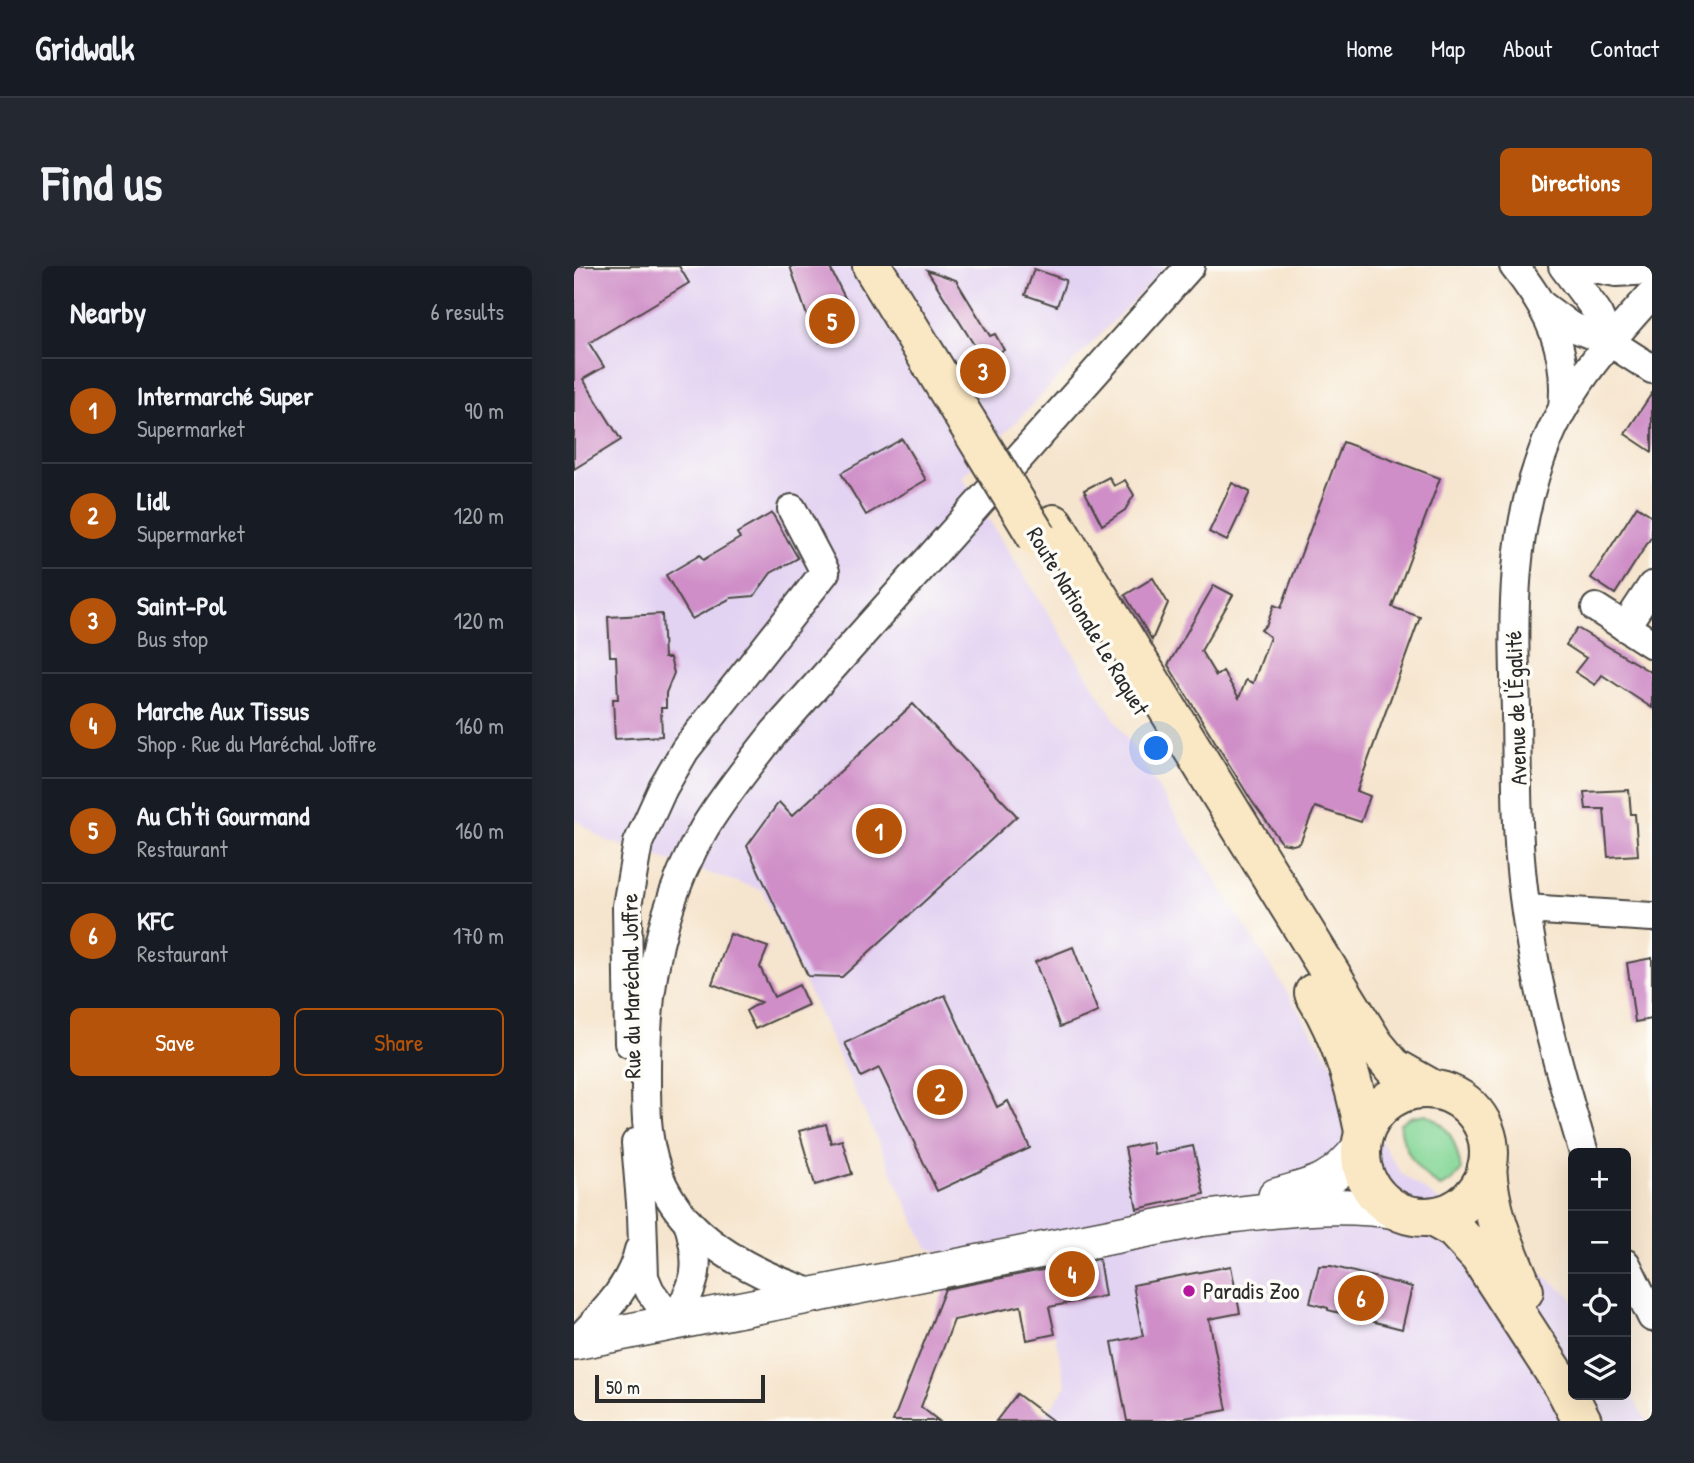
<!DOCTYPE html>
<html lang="en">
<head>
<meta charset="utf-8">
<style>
	body { margin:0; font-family:"Patrick Hand",sans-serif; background:#242831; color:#f1f3f6 }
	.controls { position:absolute; right:21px; bottom:21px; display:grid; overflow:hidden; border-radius:10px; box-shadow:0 7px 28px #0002 }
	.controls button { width:63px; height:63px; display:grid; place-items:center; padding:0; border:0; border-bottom:2px solid #363941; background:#171b24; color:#f1f3f6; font:35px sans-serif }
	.scale { position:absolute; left:21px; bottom:18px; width:170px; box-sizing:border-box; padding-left:7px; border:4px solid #2b2b2b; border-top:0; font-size:19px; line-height:24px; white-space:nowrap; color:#2b2b2b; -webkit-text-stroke:5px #fdfcf7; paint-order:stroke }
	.you { position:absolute; left:583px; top:483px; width:24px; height:24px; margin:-18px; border:5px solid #fff; border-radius:50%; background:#1a73e8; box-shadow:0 0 0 10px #1a73e833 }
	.badge { display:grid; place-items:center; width:46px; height:46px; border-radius:50%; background:#b45309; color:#fff; font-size:23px; font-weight:700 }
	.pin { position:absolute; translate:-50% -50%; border:4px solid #fff; box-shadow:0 2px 7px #0006 }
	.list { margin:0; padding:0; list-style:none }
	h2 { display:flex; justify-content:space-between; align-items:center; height:91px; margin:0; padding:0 28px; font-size:30px }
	h2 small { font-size:23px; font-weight:400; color:#9ea1a6 }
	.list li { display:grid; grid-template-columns:46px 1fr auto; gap:21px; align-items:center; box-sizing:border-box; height:105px; padding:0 28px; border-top:2px solid #363941 }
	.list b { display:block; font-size:26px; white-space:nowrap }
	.list p { margin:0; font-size:23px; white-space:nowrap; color:#9ea1a6 }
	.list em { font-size:23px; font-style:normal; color:#9ea1a6 }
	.actions { display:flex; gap:14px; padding:21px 28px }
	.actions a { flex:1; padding:16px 0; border:2px solid #b45309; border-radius:10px; text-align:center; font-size:24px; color:#b45309 }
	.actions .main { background:#b45309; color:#fff }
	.icon { flex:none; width:38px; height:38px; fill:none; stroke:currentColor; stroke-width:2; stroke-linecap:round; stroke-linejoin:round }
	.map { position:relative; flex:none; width:1078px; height:1155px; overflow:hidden; border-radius:10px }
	header { display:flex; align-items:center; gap:42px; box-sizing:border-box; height:98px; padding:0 35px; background:#171b24; border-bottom:2px solid #363941 }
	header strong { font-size:33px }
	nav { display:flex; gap:38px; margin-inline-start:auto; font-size:24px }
	.intro { display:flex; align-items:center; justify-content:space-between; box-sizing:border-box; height:168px; padding:0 42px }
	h1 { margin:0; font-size:49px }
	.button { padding:18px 32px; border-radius:10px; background:#b45309; color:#fff; font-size:24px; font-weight:700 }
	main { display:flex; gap:42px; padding:0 42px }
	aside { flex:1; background:#171b24; border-radius:10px; box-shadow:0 7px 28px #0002 }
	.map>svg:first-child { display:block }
	.built { fill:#e3d3f2 }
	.green { fill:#86d798; stroke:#588162; stroke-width:2 }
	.building { fill:#cf8ec7 }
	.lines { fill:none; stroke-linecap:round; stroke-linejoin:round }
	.minor-casing { stroke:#494743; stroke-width:32 }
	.tertiary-casing { stroke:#494743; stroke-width:38 }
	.secondary-casing { stroke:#494743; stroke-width:42 }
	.minor { stroke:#fff; stroke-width:28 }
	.tertiary { stroke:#fff; stroke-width:35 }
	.secondary { stroke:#fae7c3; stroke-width:38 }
	.secondary-bridge-casing { stroke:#494743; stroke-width:42; stroke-linecap:butt }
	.secondary-bridge { stroke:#fae7c3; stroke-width:38 }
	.poi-dot { fill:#b5179e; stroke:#fdfcf7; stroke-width:2.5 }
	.labels { text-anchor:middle; stroke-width:7; stroke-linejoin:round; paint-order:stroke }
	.street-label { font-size:23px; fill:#2b2b2b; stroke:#fdfcf7 }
	.poi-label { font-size:23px; fill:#2b2b2b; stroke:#fdfcf7; text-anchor:start }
</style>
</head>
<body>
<header>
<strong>Gridwalk</strong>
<nav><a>Home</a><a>Map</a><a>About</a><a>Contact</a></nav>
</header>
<div class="intro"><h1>Find us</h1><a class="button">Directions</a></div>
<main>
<aside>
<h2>Nearby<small>6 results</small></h2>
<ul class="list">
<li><span class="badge">1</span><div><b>Intermarché Super</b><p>Supermarket</p></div><em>90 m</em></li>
<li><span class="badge">2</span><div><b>Lidl</b><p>Supermarket</p></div><em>120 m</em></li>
<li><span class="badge">3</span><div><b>Saint-Pol</b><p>Bus stop</p></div><em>120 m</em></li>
<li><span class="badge">4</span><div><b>Marche Aux Tissus</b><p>Shop · Rue du Maréchal Joffre</p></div><em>160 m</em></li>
<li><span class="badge">5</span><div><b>Au Ch'ti Gourmand</b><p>Restaurant</p></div><em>160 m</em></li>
<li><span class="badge">6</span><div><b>KFC</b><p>Restaurant</p></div><em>170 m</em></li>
</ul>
<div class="actions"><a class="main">Save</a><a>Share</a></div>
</aside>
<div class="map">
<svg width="1078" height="1155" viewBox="0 0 1078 1155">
	<rect width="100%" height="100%" fill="#fdfcf7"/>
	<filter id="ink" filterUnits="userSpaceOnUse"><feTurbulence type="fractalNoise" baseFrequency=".0143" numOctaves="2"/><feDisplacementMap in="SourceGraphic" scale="14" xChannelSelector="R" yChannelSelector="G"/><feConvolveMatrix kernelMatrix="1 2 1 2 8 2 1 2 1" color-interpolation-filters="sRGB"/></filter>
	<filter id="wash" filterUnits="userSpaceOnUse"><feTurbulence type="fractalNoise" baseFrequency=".00686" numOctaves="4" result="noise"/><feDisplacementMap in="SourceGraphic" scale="28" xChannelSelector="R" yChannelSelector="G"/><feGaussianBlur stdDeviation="1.57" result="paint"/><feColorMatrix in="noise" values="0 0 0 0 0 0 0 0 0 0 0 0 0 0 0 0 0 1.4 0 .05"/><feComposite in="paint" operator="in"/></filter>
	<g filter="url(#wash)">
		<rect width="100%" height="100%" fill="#f6e5ce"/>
		<path class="built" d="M 0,0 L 593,0 L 388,211 L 827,907 L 995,1028 L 999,1035 L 999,1129 L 1052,1129 L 1052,1121 L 1073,1155 L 466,1155 L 492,1121 L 475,1042 L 448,1047 L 440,1007 L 353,982 L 188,624 L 31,574 L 0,553 Z"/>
		<path class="green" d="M 852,848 C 877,860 883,879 887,905 L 877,916 L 866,921 C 844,906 828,884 826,857 L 836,851 Z"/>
		<g id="blocks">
			<g class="building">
				<path d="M 0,0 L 105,0 L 115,17 L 15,77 L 30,101 L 9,113 L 47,174 L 0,203 Z"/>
				<path d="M 216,0 L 255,0 L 281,52 L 246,76 L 237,61 Z"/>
				<path d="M 460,3 L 492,14 L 483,40 L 451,29 Z"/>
				<path d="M 353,4 L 382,14 L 416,70 L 421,68 L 430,84 L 409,93 Z"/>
				<path d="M 1078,127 L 1078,186 L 1051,168 Z"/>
				<path d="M 328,173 L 352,214 L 292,249 L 267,207 Z"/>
				<path d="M 769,176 L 866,212 L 818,341 L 846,351 L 783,525 L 796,530 L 787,556 L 741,541 L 726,577 L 719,579 L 708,577 L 677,534 L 594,399 L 640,319 L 659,329 L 627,385 L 642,410 L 649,405 L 665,432 L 672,414 L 679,417 L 696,371 L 687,364 L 693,358 L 700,339 L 707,342 Z"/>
				<path d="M 535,211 L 540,220 L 551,214 L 560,229 L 551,244 L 528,259 L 510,224 Z"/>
				<path d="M 658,217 L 676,226 L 653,275 L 635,266 Z"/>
				<path d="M 1063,240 L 1078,250 L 1078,270 L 1041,328 L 1017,312 Z"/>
				<path d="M 198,247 L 224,292 L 197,307 L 180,330 L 157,332 L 118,353 L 92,309 L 126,289 L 129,294 L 166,272 L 163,267 Z"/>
				<path d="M 579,312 L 594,337 L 578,374 L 551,329 Z"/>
				<path d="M 88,348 L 90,392 L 96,392 L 100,407 L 92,427 L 92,442 L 87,442 L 88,470 L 41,473 L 39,433 L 44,433 L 42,390 L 36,390 L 34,351 Z"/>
				<path d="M 1003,362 L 1078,407 L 1078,442 L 1028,409 L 1021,419 L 1001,406 L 1012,392 L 992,379 Z"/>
				<path d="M 339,438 L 443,550 L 268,711 L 234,710 L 173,580 L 205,536 L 218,550 Z"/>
				<path d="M 1055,524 L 1057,548 L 1061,548 L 1064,589 L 1034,591 L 1030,543 L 1012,543 L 1010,526 Z"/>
				<path d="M 156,668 L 194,681 L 186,701 L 200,731 L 225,719 L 234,739 L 181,763 L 172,745 L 187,736 L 138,718 Z"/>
				<path d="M 499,681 L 524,746 L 486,761 L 461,696 Z"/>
				<path d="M 1078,692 L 1078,753 L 1061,756 L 1053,697 Z"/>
				<path d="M 371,729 L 423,841 L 434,835 L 456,882 L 363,925 L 305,802 L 287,811 L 271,777 Z"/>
				<path d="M 252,858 L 257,877 L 268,874 L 278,908 L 241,919 L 225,865 Z"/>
				<path d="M 578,876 L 580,888 L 619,880 L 630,928 L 563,943 L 551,882 Z"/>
				<path d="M 525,993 L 531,1030 L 475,1041 L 481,1068 L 453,1074 L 447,1040 L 380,1054 L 347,1141 L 365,1155 L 319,1155 L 371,1023 Z"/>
				<path d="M 657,1000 L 666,1047 L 635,1053 L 653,1144 L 595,1155 L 553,1155 L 538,1076 L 569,1070 L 559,1019 Z"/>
				<path d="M 745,1000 L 757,1000 L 838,1021 L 828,1063 L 754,1044 L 754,1042 L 736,1037 Z"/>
				<path d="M 443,1128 L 479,1155 L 422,1155 Z"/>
			</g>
		</g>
	</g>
	<g filter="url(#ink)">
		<use href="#blocks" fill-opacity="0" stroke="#494743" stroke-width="2"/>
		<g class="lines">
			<defs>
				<g id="minor">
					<path d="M 940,0 C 975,44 995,84 989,142"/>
					<path d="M 989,0 L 1022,44 L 1036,76"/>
					<path d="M 1008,0 L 1042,6 L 1078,4"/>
					<path d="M 969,40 L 996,60 L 1036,76 L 1078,103"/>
					<path d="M 1022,342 L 1078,378"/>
					<path d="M 1051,361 L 1078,320"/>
					<path d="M 952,643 L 1078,651"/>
					<path d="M 55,777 L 53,640 L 64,577 L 89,522 L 111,484 L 251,306 L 218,243"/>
					<path d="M 62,877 L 68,949 L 70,1011 L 76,1025 L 99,1057 C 123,1014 128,1003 114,955"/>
					<path d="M 1010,887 C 983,798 958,707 948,614 C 942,558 943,501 942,444 C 939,349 936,264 974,173 C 997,118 1038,72 1078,28"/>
					<path d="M 1052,998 L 1078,1051"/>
					<path d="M 243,1029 C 178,1008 105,972 82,902 C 71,870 72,834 72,801 C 72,717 87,635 131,561 C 151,528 176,498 200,467 L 616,0"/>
					<path d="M 3,1075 C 28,1048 57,1021 65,984"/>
				</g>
				<g id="tertiary">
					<path d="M 702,930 C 743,919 761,915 787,880"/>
					<path d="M 0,1076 L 625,953 C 691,945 757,935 823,945"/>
				</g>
				<g id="secondary">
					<path d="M 298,0 L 393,156"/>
					<path d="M 480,258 L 800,778 L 819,801 L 858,823"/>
					<path d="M 740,727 C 767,771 780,816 790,865"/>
					<circle cx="851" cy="887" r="64"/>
					<path d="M 913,901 C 916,950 932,981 950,1025"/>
					<path d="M 858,951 L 880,963 L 905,990 L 992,1124 L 1008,1155"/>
				</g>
			</defs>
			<use href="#minor" class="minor-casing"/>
			<use href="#tertiary" class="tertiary-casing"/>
			<use href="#secondary" class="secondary-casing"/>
			<use href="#minor" class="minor"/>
			<use href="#tertiary" class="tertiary"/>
			<use href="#secondary" class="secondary"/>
			<defs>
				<path id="secondary-bridge" d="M 393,156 L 463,271"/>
			</defs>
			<use href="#secondary-bridge" class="secondary-bridge-casing"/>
			<use href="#secondary-bridge" class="secondary-bridge"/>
		</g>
	</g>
	<circle class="poi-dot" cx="615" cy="1025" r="7"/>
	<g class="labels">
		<g class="street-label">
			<text transform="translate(514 355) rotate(59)" y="8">Route Nationale Le Raquet</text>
			<text transform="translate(942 442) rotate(-92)" y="8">Avenue de l'Égalité</text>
			<text transform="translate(57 720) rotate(-91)" y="8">Rue du Maréchal Joffre</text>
		</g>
		<g class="poi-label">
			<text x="629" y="1033">Paradis Zoo</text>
		</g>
	</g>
</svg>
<div class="controls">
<button>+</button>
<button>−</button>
<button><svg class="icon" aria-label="locate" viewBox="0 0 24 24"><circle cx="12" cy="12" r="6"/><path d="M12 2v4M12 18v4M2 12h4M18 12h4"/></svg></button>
<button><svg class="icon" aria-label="layers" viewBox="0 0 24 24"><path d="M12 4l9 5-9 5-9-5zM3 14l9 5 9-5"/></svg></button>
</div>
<div class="scale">50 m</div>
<div class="you"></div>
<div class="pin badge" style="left:305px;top:565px">1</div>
<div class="pin badge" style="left:366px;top:826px">2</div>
<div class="pin badge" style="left:409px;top:105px">3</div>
<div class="pin badge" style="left:498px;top:1008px">4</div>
<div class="pin badge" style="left:258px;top:55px">5</div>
<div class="pin badge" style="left:787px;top:1032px">6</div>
</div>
</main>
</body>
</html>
